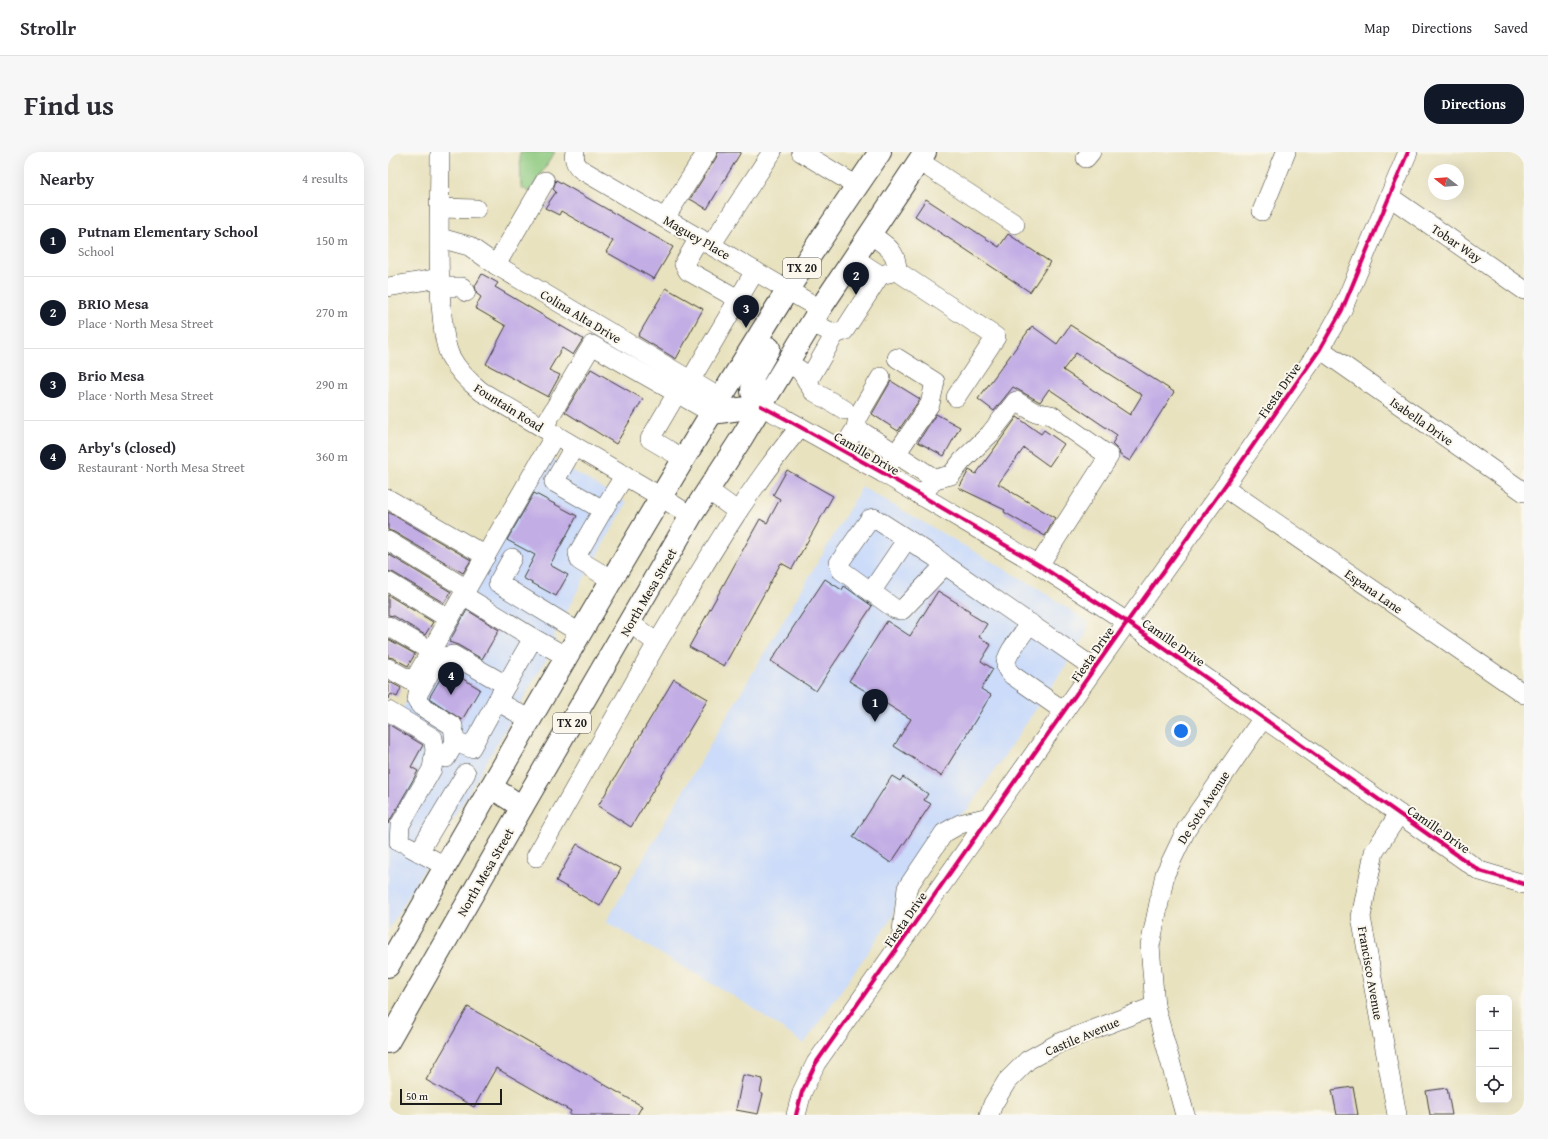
<!DOCTYPE html>
<html lang="en">
<head>
<meta charset="utf-8">
<style>
	body { margin:0; font-family:"Gentium Book Plus",serif; background:#f7f7f7; color:#2b2b33 }
	.controls { position:absolute; right:12px; bottom:12px; display:grid; overflow:hidden; border-radius:8px; box-shadow:0 4px 16px #0002 }
	.controls button { width:36px; height:36px; display:grid; place-items:center; padding:0; border:0; border-bottom:1px solid #e1e1e2; background:#fff; color:#2b2b33; font:20px sans-serif }
	.compass { position:absolute; left:1040px; top:12px; width:36px; height:36px; border-radius:50%; background:#fff; box-shadow:0 4px 16px #0002; rotate:287deg }
	.scale { position:absolute; left:12px; bottom:10px; width:102px; box-sizing:border-box; padding-left:4px; border:2px solid #1c1c1c; border-top:0; font-size:11px; line-height:14px; white-space:nowrap; color:#1c1c1c; -webkit-text-stroke:3px #fbf7ec; paint-order:stroke }
	.you { position:absolute; left:793px; top:579px; width:14px; height:14px; margin:-10px; border:3px solid #fff; border-radius:50%; background:#1a73e8; box-shadow:0 0 0 6px #1a73e833 }
	.badge { display:grid; place-items:center; width:26px; height:26px; border-radius:50%; background:#111827; color:#fff; font-size:13px; font-weight:700 }
	.pin { position:absolute; translate:-50% -33px; filter:drop-shadow(0 1px 2px #0008) }
	.pin::after { content:''; position:absolute; top:21px; width:14px; height:12px; background:inherit; clip-path:polygon(0 0,100% 0,50% 100%) }
	.list { margin:0; padding:0; list-style:none }
	h2 { display:flex; justify-content:space-between; align-items:center; height:52px; margin:0; padding:0 16px; font-size:17px }
	h2 small { font-size:13px; font-weight:400; color:#7c7c81 }
	.list li { display:grid; grid-template-columns:26px 1fr auto; gap:12px; align-items:center; box-sizing:border-box; height:72px; padding:0 16px; border-top:1px solid #e1e1e2 }
	.list b { display:block; font-size:15px; white-space:nowrap }
	.list p { margin:0; font-size:13px; white-space:nowrap; color:#7c7c81 }
	.list em { font-size:13px; font-style:normal; color:#7c7c81 }
	.icon { flex:none; width:22px; height:22px; fill:none; stroke:currentColor; stroke-width:2; stroke-linecap:round; stroke-linejoin:round }
	.map { position:relative; flex:none; width:1136px; height:963px; overflow:hidden; border-radius:16px }
	header { display:flex; align-items:center; gap:24px; box-sizing:border-box; height:56px; padding:0 20px; background:#fff; border-bottom:1px solid #e1e1e2 }
	header strong { font-size:19px }
	nav { display:flex; gap:22px; margin-inline-start:auto; font-size:14px }
	.intro { display:flex; align-items:center; justify-content:space-between; box-sizing:border-box; height:96px; padding:0 24px }
	h1 { margin:0; font-size:28px }
	.button { padding:10px 18px; border-radius:16px; background:#111827; color:#fff; font-size:14px; font-weight:700 }
	main { display:flex; gap:24px; padding:0 24px }
	aside { flex:1; background:#fff; border-radius:16px; box-shadow:0 4px 16px #0002 }
	.map>svg:first-child { display:block }
	.built { fill:#cbdbf9 }
	.green { fill:#8cc97f; stroke:#54724e }
	.building { fill:#c2ade5; fill-rule:evenodd }
	.lines { fill:none; stroke-linecap:round; stroke-linejoin:round }
	.minor-casing { stroke:#3b3a34; stroke-width:20 }
	.major-casing { stroke:#3b3a34; stroke-width:24 }
	.minor { stroke:#fff; stroke-width:19 }
	.major { stroke:#fff; stroke-width:22 }
	.cycleway-casing { stroke:#fbf7ec; stroke-width:6 }
	.cycleway { stroke:#d6006c; stroke-width:4 }
	.labels { text-anchor:middle; stroke-width:4; stroke-linejoin:round; paint-order:stroke }
	.shield { fill:#fbf7ec; stroke:#5f5e5a; stroke-width:1 }
	.shield-label { font-size:12px; font-weight:bold; fill:#1c1c1c }
	.street-label { font-size:13px; fill:#1c1c1c; stroke:#fbf7ec }
</style>
</head>
<body>
<header>
<strong>Strollr</strong>
<nav><a>Map</a><a>Directions</a><a>Saved</a></nav>
</header>
<div class="intro"><h1>Find us</h1><a class="button">Directions</a></div>
<main>
<aside>
<h2>Nearby<small>4 results</small></h2>
<ul class="list">
<li><span class="badge">1</span><div><b>Putnam Elementary School</b><p>School</p></div><em>150 m</em></li>
<li><span class="badge">2</span><div><b>BRIO Mesa</b><p>Place · North Mesa Street</p></div><em>270 m</em></li>
<li><span class="badge">3</span><div><b>Brio Mesa</b><p>Place · North Mesa Street</p></div><em>290 m</em></li>
<li><span class="badge">4</span><div><b>Arby's (closed)</b><p>Restaurant · North Mesa Street</p></div><em>360 m</em></li>
</ul>
</aside>
<div class="map">
<svg width="1136" height="963" viewBox="0 0 1136 963">
	<rect width="100%" height="100%" fill="#fbf7ec"/>
	<filter id="ink" filterUnits="userSpaceOnUse"><feTurbulence type="fractalNoise" baseFrequency=".025" numOctaves="2"/><feDisplacementMap in="SourceGraphic" scale="8" xChannelSelector="R" yChannelSelector="G"/><feConvolveMatrix kernelMatrix="1 2 1 2 8 2 1 2 1" color-interpolation-filters="sRGB"/></filter>
	<filter id="wash" filterUnits="userSpaceOnUse"><feTurbulence type="fractalNoise" baseFrequency=".012" numOctaves="4" result="noise"/><feDisplacementMap in="SourceGraphic" scale="16" xChannelSelector="R" yChannelSelector="G"/><feGaussianBlur stdDeviation="0.9" result="paint"/><feColorMatrix in="noise" values="0 0 0 0 0 0 0 0 0 0 0 0 0 0 0 0 0 1.4 0 .05"/><feComposite in="paint" operator="in"/></filter>
	<g filter="url(#wash)">
		<rect width="100%" height="100%" fill="#e8e2bf"/>
		<g class="built">
			<path d="M 160,304 L 239,351 L 198,423 L 165,485 L 169,489 L 0,779 L 0,551 L 13,559 Z"/>
			<path d="M 474,335 L 653,438 L 700,470 L 698,484 L 580,657 L 552,675 L 511,733 L 505,764 L 416,892 L 359,852 L 218,770 Z"/>
		</g>
		<path class="green" d="M 132,0 L 167,0 L 141,40 L 133,35 Z"/>
		<g id="blocks">
			<g class="building">
				<path d="M 330,0 L 353,0 L 319,57 L 302,47 L 328,6 Z"/>
				<path d="M 168,28 L 285,95 L 266,127 L 218,100 L 225,89 L 173,59 L 171,63 L 157,56 L 168,40 L 165,37 Z"/>
				<path d="M 538,47 L 611,95 L 620,82 L 662,110 L 642,140 L 527,64 Z"/>
				<path d="M 94,122 L 110,131 L 107,135 L 195,187 L 185,203 L 174,196 L 161,218 L 172,223 L 160,245 L 98,212 L 118,174 L 87,156 L 93,145 L 89,142 L 87,134 Z"/>
				<path d="M 278,136 L 315,157 L 288,207 L 250,184 Z"/>
				<path d="M 682,173 L 786,240 L 742,309 L 732,303 L 731,299 L 724,292 L 729,283 L 661,237 L 652,250 L 625,235 L 606,259 L 590,247 L 644,174 L 669,192 ZM 688,201 L 754,243 L 742,263 L 675,218 Z"/>
				<path d="M 203,217 L 255,247 L 228,292 L 177,260 Z"/>
				<path d="M 503,229 L 532,247 L 510,279 L 484,262 Z"/>
				<path d="M 548,262 L 572,275 L 556,304 L 530,290 Z"/>
				<path d="M 629,265 L 653,282 L 656,278 L 676,292 L 661,314 L 636,296 L 610,332 L 622,338 L 622,339 L 667,366 L 657,384 L 616,360 L 617,358 L 571,336 L 581,318 L 588,322 Z"/>
				<path d="M 399,318 L 445,344 L 404,417 L 393,411 L 336,514 L 301,495 L 372,367 L 379,371 L 392,347 L 385,343 Z"/>
				<path d="M 146,341 L 189,364 L 162,413 L 180,423 L 168,444 L 135,426 L 147,403 L 119,388 Z"/>
				<path d="M 0,360 L 83,408 L 75,421 L 6,380 L 0,378 Z"/>
				<path d="M 0,402 L 63,440 L 56,451 L 6,421 L 0,419 Z"/>
				<path d="M 437,427 L 454,438 L 456,434 L 484,454 L 428,539 L 383,509 Z"/>
				<path d="M 550,439 L 582,459 L 581,461 L 599,472 L 591,485 L 603,493 L 593,509 L 605,517 L 593,537 L 603,543 L 553,624 L 506,594 L 523,567 L 461,529 L 499,469 L 522,484 Z"/>
				<path d="M 0,443 L 45,470 L 37,483 L 6,464 L 0,463 Z"/>
				<path d="M 79,458 L 111,478 L 94,507 L 70,493 L 61,490 Z"/>
				<path d="M 0,487 L 27,502 L 20,514 L 5,506 L 0,505 Z"/>
				<path d="M 58,517 L 92,537 L 74,568 L 41,546 Z"/>
				<path d="M 286,527 L 320,547 L 243,675 L 210,654 Z"/>
				<path d="M 0,529 L 13,536 L 9,545 L 3,542 L 0,547 Z"/>
				<path d="M 0,572 L 35,593 L 23,615 L 30,619 L 0,672 Z"/>
				<path d="M 504,624 L 512,629 L 515,625 L 540,642 L 536,648 L 543,652 L 503,711 L 465,685 Z"/>
				<path d="M 189,692 L 233,717 L 212,754 L 168,729 Z"/>
				<path d="M 80,855 L 254,954 L 249,963 L 181,963 L 183,959 L 108,916 L 86,955 L 38,928 Z"/>
				<path d="M 355,923 L 375,927 L 372,941 L 375,942 L 370,962 L 348,958 Z"/>
				<path d="M 965,935 L 970,963 L 949,963 L 944,938 Z"/>
				<path d="M 1059,936 L 1064,963 L 1042,963 L 1038,939 Z"/>
			</g>
		</g>
	</g>
	<g filter="url(#ink)">
		<use href="#blocks" fill-opacity="0" stroke="#3b3a34" stroke-width="1"/>
		<g class="lines">
			<defs>
				<g id="minor">
					<path d="M 52,0 C 52,51 49,102 53,153 C 55,170 55,188 62,204 C 70,219 81,230 94,240 L 273,345 L 303,364"/>
					<path d="M 187,0 C 185,7 188,14 194,18 L 432,157"/>
					<path d="M 413,0 L 469,34"/>
					<path d="M 698,6 L 703,0"/>
					<path d="M 531,9 L 627,72"/>
					<path d="M 1002,45 L 1136,138"/>
					<path d="M 52,56 L 88,57"/>
					<path d="M 874,59 L 898,0"/>
					<path d="M 277,66 L 319,0"/>
					<path d="M 52,86 L 81,94 L 108,113 L 332,246"/>
					<path d="M 311,86 L 296,112 L 300,119 L 350,147"/>
					<path d="M 323,93 L 384,0"/>
					<path d="M 466,106 L 492,123 L 509,119 C 509,98 497,93 482,82"/>
					<path d="M 108,113 L 157,29"/>
					<path d="M 509,119 L 608,185 L 568,245"/>
					<path d="M 0,135 L 51,126"/>
					<path d="M 52,135 L 74,135 L 78,140"/>
					<path d="M 424,171 L 447,182 L 456,179 L 492,123"/>
					<path d="M 932,197 L 1136,340"/>
					<path d="M 399,210 L 413,219 L 425,239 L 457,258"/>
					<path d="M 302,229 L 367,119"/>
					<path d="M 420,229 L 447,182"/>
					<path d="M 289,241 L 262,287 L 296,307"/>
					<path d="M 373,254 L 396,266 L 495,321 L 651,413 L 739,470 L 1092,719 L 1136,732"/>
					<path d="M 155,276 L 204,193 L 324,261"/>
					<path d="M 468,276 L 547,327"/>
					<path d="M 461,287 L 468,276 L 470,264 L 493,225"/>
					<path d="M 186,295 L 166,330 L 215,358 L 237,323"/>
					<path d="M 495,321 L 542,252 L 547,230 L 509,206"/>
					<path d="M 836,335 L 1136,542"/>
					<path d="M 320,338 L 349,359"/>
					<path d="M 533,344 L 547,327 L 563,323 L 574,309 L 602,282 L 628,249 L 646,260 L 663,263 L 721,304 L 651,413"/>
					<path d="M 0,347 L 98,404"/>
					<path d="M 215,358 L 190,401 L 192,409 L 224,428"/>
					<path d="M 0,389 L 79,437"/>
					<path d="M 124,406 L 110,431 L 192,481"/>
					<path d="M 557,413 L 514,458 L 507,457 L 453,418 L 451,411 L 482,367 L 486,366 L 547,405 L 557,413 L 706,516"/>
					<path d="M 0,430 L 61,467"/>
					<path d="M 483,440 L 519,387"/>
					<path d="M 75,443 L 145,486"/>
					<path d="M 642,471 C 636,481 618,501 618,512 C 618,517 621,520 624,523 L 676,559"/>
					<path d="M 0,474 L 43,499"/>
					<path d="M 269,491 C 314,417 356,342 412,275"/>
					<path d="M 0,516 L 25,530 L 167,283"/>
					<path d="M 0,559 L 45,586 L 47,598 L 44,617 L 12,673 L 11,690"/>
					<path d="M 142,568 L 109,549 L 145,486 L 179,505"/>
					<path d="M 67,590 L 83,596 L 109,549"/>
					<path d="M 58,606 L 67,590 L 65,574 L 33,554 L 29,549 L 30,542 L 47,511 L 55,505 L 65,503 L 118,533"/>
					<path d="M 20,694 L 57,714"/>
					<path d="M 31,700 L 78,621"/>
					<path d="M 148,705 L 269,491 L 242,471"/>
					<path d="M 513,788 L 519,736 L 556,681 L 572,672 L 601,665"/>
					<path d="M 408,963 L 414,940 L 428,911 L 739,470 L 836,335 L 932,197 L 954,158 L 1020,0"/>
					<path d="M 601,963 L 605,952 L 619,929 L 640,908 L 671,891 L 767,854"/>
					<path d="M 797,963 L 767,854 L 762,794 L 777,722 L 798,678 L 875,566"/>
					<path d="M 1009,963 L 973,765 L 986,700 L 1011,662"/>
				</g>
				<g id="major">
					<path d="M 373,254 L 364,240 L 365,224 L 381,196"/>
					<path d="M 324,261 L 373,254"/>
					<path d="M 103,635 L 134,655"/>
					<path d="M 0,814 C 130,588 260,360 399,139 C 429,92 461,46 492,0"/>
					<path d="M 0,890 L 134,655 L 303,364 L 353,287 L 432,157 L 537,0"/>
				</g>
			</defs>
			<use href="#minor" class="minor-casing"/>
			<use href="#major" class="major-casing"/>
			<use href="#minor" class="minor"/>
			<use href="#major" class="major"/>
			<defs>
				<g id="cycleway">
					<path d="M 373,254 L 396,266 L 495,321 L 651,413 L 739,470 L 1092,719 L 1136,732"/>
					<path d="M 408,963 L 414,940 L 428,911 L 739,470 L 836,335 L 932,197 L 954,158 L 1020,0"/>
				</g>
			</defs>
			<use href="#cycleway" class="cycleway-casing"/>
			<use href="#cycleway" class="cycleway"/>
		</g>
	</g>
	<g class="labels">
		<g class="shield">
			<rect x="395" y="106" width="38" height="20" rx="3"/>
			<rect x="165" y="561" width="38" height="20" rx="3"/>
		</g>
		<g class="shield-label">
			<text x="414" y="120">TX 20</text>
			<text x="184" y="575">TX 20</text>
		</g>
		<g class="street-label">
			<text transform="translate(309 85) rotate(30)" y="5">Maguey Place</text>
			<text transform="translate(1069 91) rotate(34)" y="5">Tobar Way</text>
			<text transform="translate(193 164) rotate(31)" y="5">Colina Alta Drive</text>
			<text transform="translate(891 238) rotate(-55)" y="5">Fiesta Drive</text>
			<text transform="translate(121 255) rotate(32)" y="5">Fountain Road</text>
			<text transform="translate(1034 269) rotate(35)" y="5">Isabella Drive</text>
			<text transform="translate(479 301) rotate(30)" y="5">Camille Drive</text>
			<text transform="translate(986 439) rotate(35)" y="5">Espana Lane</text>
			<text transform="translate(260 440) rotate(-60)" y="5">North Mesa Street</text>
			<text transform="translate(786 490) rotate(35)" y="5">Camille Drive</text>
			<text transform="translate(704 502) rotate(-55)" y="5">Fiesta Drive</text>
			<text transform="translate(815 655) rotate(-57)" y="5">De Soto Avenue</text>
			<text transform="translate(1051 677) rotate(35)" y="5">Camille Drive</text>
			<text transform="translate(97 720) rotate(-60)" y="5">North Mesa Street</text>
			<text transform="translate(517 767) rotate(-55)" y="5">Fiesta Drive</text>
			<text transform="translate(983 821) rotate(80)" y="5">Francisco Avenue</text>
			<text transform="translate(694 884) rotate(-23)" y="5">Castile Avenue</text>
		</g>
	</g>
</svg>
<div class="controls">
<button>+</button>
<button>−</button>
<button><svg class="icon" aria-label="locate" viewBox="0 0 24 24"><circle cx="12" cy="12" r="6"/><path d="M12 2v4M12 18v4M2 12h4M18 12h4"/></svg></button>
</div>
<svg class="compass" viewBox="-18 -18 36 36"><path d="M0-13l5 13h-10z" fill="#e53935"/><path d="M0 13l5-13h-10z" fill="#7c7c81"/></svg>
<div class="scale">50 m</div>
<div class="you"></div>
<div class="pin badge" style="left:487px;top:570px">1</div>
<div class="pin badge" style="left:468px;top:143px">2</div>
<div class="pin badge" style="left:358px;top:176px">3</div>
<div class="pin badge" style="left:63px;top:543px">4</div>
</div>
</main>
</body>
</html>
